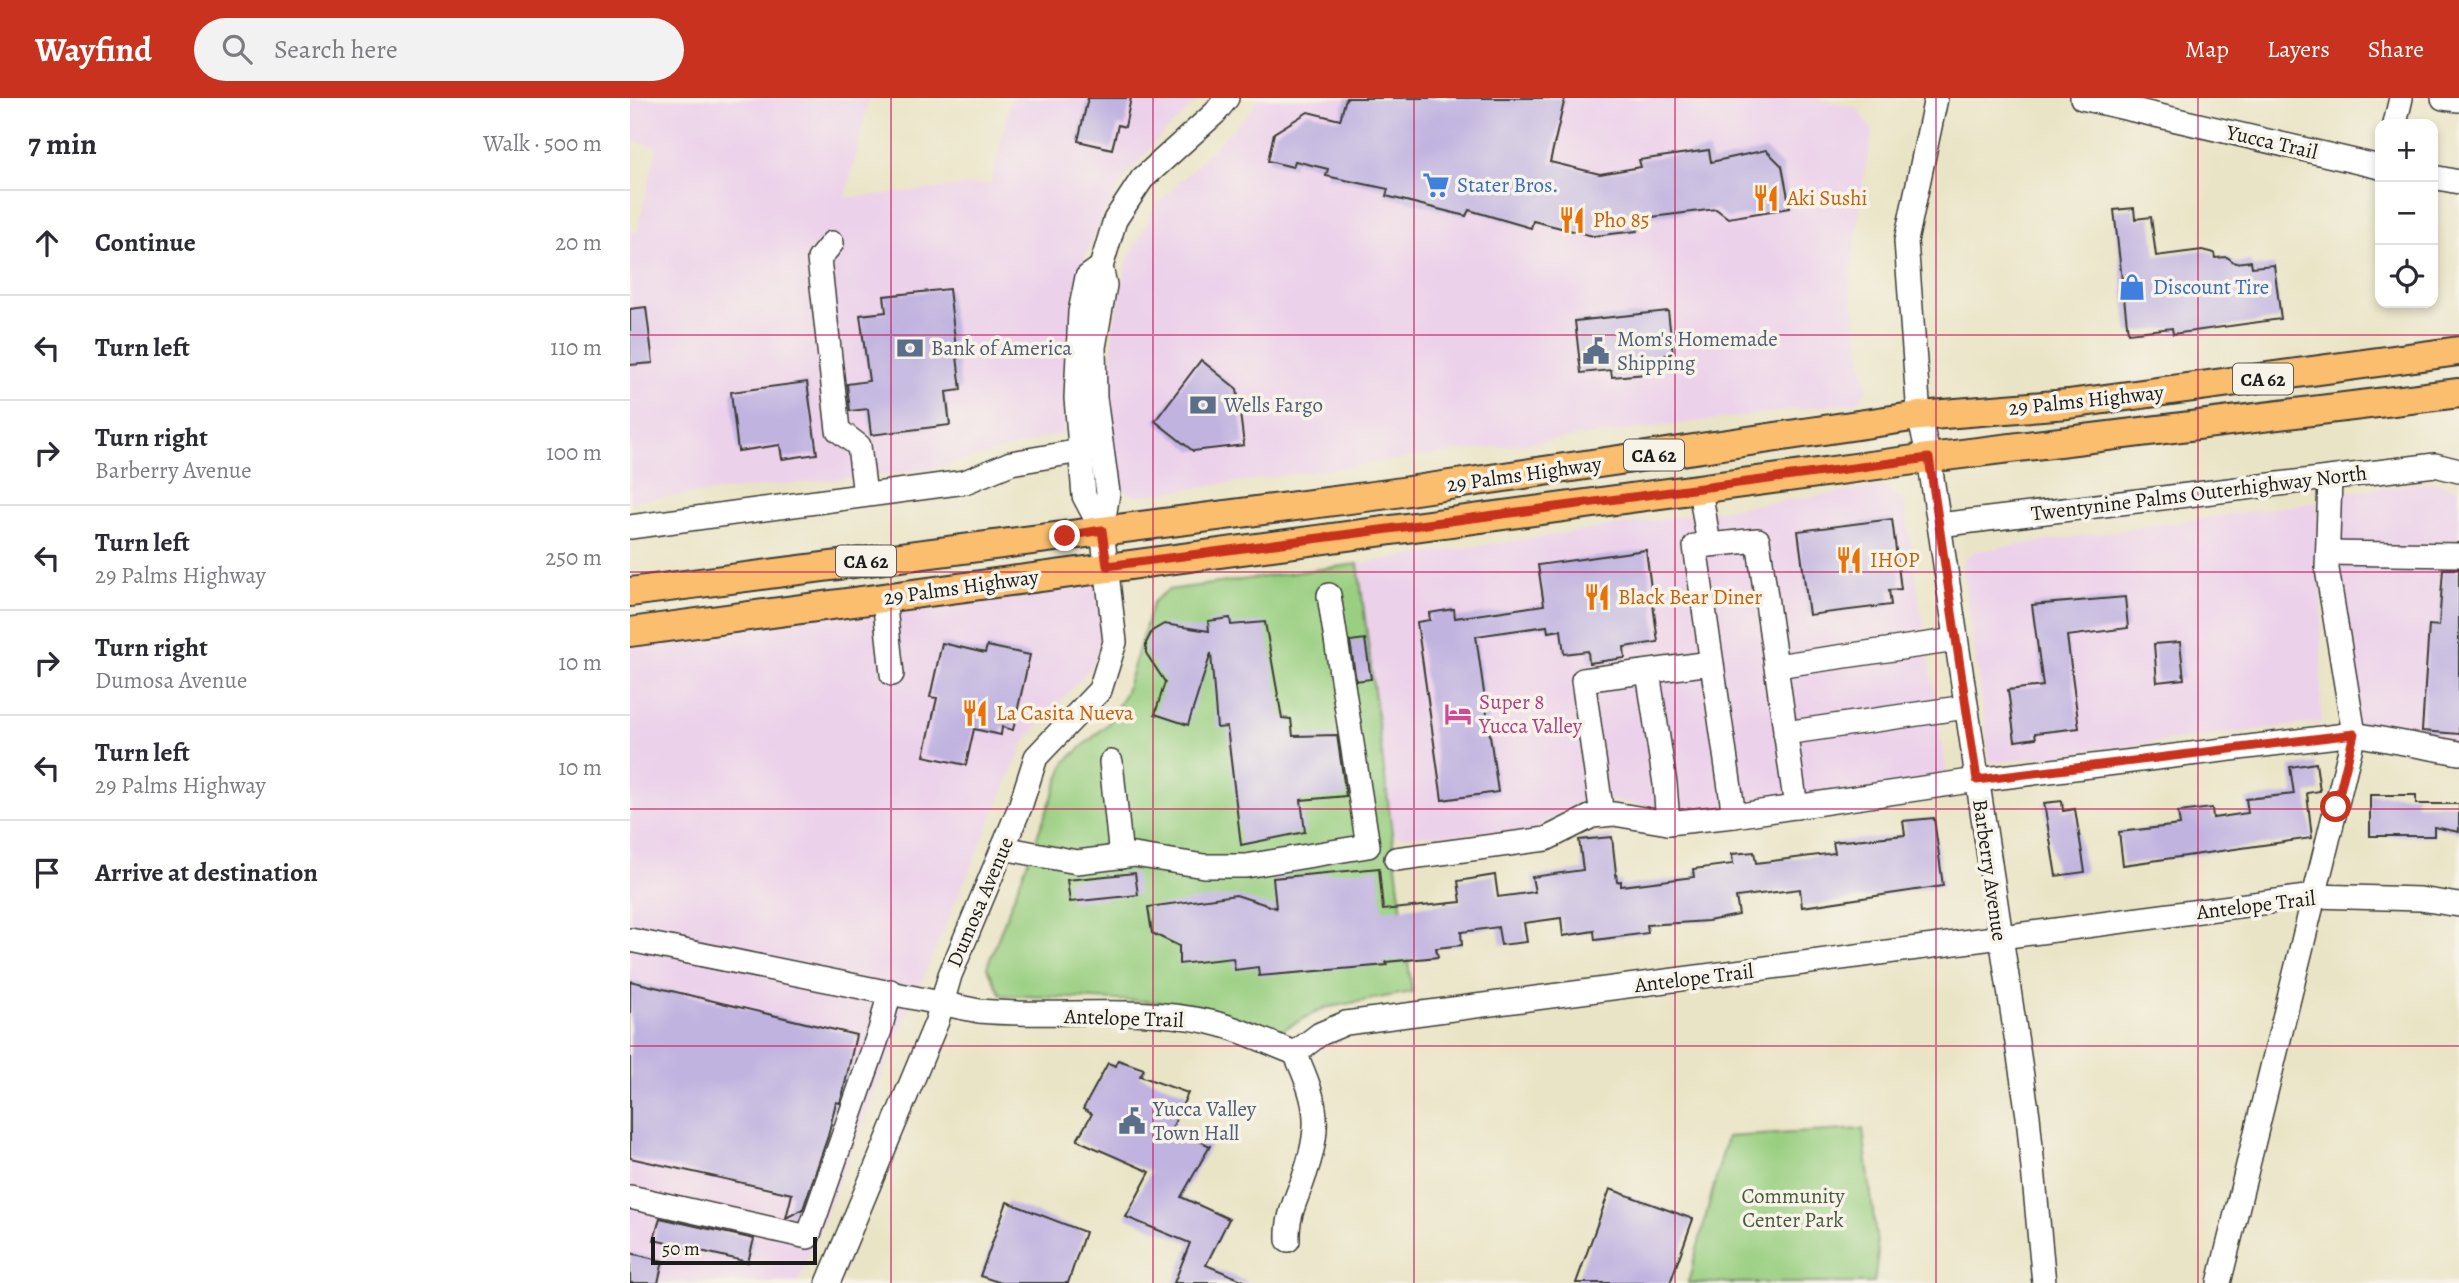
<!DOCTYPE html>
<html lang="en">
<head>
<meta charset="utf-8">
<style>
	body { margin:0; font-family:Alegreya,serif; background:#f2f2f3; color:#2b2b33 }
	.controls { position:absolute; right:21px; top:21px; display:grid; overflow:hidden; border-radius:14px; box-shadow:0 4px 10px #0003 }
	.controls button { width:63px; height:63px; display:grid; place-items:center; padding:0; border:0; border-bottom:2px solid #e1e1e2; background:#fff; color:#2b2b33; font:35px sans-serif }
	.scale { position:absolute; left:21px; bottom:18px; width:166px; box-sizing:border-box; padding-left:7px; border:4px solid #1c1c1c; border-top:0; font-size:19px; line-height:24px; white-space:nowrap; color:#1c1c1c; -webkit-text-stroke:5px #f7f3e8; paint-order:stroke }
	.stop { position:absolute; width:21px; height:21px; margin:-16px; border:5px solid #c8321e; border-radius:50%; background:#fff }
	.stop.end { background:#c8321e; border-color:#fff; box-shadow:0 2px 7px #0008 }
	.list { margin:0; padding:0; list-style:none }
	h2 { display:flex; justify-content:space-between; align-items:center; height:91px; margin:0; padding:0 28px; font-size:30px }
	h2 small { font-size:23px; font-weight:400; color:#7c7c81 }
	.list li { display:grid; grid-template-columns:46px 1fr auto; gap:21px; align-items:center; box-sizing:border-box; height:105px; padding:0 28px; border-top:2px solid #e1e1e2 }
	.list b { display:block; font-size:26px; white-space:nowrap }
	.list p { margin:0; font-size:23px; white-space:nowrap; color:#7c7c81 }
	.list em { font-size:23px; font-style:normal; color:#7c7c81 }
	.icon { flex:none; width:38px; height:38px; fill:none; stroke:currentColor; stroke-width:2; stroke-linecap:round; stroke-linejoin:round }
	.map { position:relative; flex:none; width:1829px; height:1185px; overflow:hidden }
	header { display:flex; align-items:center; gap:42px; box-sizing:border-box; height:98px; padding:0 35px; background:#c8321e; color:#fff }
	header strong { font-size:33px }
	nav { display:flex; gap:38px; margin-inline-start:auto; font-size:24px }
	.search { width:490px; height:63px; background:#f2f2f3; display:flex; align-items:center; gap:18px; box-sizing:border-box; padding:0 24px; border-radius:38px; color:#7c7c81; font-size:26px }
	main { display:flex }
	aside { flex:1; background:#fff }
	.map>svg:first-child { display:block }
	.built { fill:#ecd1ea }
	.green { fill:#9acf81; stroke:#5b764e; stroke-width:2 }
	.building { fill:#c0b3e0 }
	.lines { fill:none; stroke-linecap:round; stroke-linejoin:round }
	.minor-casing { stroke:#3b3a36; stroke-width:26 }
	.major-casing { stroke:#3b3a36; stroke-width:32 }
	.minor { stroke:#fff; stroke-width:23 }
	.major { stroke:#fbbd6e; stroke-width:28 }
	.route { stroke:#c8321e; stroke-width:9 }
	.grid { fill:none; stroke:#c2185b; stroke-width:2; stroke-opacity:0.55 }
	.labels { text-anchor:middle; stroke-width:7; stroke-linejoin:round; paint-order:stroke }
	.shield { fill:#f7f3e8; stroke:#5e5c59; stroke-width:2 }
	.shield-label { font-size:19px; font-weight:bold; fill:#1c1c1c }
	.street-label { font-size:21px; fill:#1c1c1c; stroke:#f7f3e8 }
	.shop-label { font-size:21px; fill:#366cbe; stroke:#f7f3e8; text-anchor:start }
	.food-label { font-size:21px; fill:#c56008; stroke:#f7f3e8; text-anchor:start }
	.service-label { font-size:21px; fill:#4e5e75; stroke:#f7f3e8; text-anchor:start }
	.hotel-label { font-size:21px; fill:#b23c85; stroke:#f7f3e8; text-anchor:start }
	.park-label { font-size:21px; fill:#485b3f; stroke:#f7f3e8 }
</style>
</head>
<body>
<header>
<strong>Wayfind</strong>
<div class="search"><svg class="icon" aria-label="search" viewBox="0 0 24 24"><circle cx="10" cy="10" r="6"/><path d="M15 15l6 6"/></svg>Search here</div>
<nav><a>Map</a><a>Layers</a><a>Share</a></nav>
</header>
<main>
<aside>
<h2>7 min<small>Walk · 500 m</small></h2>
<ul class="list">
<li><svg class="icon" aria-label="ahead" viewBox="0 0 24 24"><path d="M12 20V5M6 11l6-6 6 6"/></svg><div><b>Continue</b></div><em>20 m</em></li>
<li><svg class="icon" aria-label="left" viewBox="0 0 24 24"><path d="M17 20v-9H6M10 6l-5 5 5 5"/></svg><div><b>Turn left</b></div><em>110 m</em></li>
<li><svg class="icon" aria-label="right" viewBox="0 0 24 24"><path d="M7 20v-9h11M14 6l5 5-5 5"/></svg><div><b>Turn right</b><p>Barberry Avenue</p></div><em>100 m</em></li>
<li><svg class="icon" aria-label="left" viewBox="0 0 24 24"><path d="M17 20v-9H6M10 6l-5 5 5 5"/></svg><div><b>Turn left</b><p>29 Palms Highway</p></div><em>250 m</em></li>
<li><svg class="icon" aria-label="right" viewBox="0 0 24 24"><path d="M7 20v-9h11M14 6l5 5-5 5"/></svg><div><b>Turn right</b><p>Dumosa Avenue</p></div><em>10 m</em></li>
<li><svg class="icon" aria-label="left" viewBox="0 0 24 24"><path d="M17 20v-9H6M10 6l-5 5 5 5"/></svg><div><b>Turn left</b><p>29 Palms Highway</p></div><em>10 m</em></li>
<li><svg class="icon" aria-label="arrive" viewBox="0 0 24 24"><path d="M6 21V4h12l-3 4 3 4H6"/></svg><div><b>Arrive at destination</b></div></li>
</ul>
</aside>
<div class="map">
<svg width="1829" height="1185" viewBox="0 0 1829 1185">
	<rect width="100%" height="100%" fill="#f7f3e8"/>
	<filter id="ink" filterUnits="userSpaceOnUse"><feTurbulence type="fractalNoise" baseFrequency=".0143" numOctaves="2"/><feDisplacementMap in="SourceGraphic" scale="14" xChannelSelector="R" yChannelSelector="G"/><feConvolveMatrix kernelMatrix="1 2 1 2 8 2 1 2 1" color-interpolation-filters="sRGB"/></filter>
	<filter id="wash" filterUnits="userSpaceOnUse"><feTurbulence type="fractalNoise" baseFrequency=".00686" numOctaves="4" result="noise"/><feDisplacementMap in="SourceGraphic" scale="28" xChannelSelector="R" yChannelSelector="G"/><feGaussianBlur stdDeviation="1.57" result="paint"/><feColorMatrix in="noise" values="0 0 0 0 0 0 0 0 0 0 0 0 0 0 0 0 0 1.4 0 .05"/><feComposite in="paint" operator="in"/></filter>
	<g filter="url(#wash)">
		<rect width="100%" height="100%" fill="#eae4c6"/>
		<g class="built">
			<path d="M 0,0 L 239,0 L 216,100 L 361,85 L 381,0 L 571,0 L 526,43 L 493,81 L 467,132 L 448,178 L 437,244 L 439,310 L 434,335 L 303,371 L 0,403 L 0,135 L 7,134 L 27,49 L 0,42 Z"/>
			<path d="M 628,0 L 1183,0 L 1227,10 L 1243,33 L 1234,77 L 1220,188 L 1237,291 L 1228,304 L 794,358 L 506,398 L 489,390 L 480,345 L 483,231 L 497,164 L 527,106 L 618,16 Z"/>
			<path d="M 1803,383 L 1829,392 L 1829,653 L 1717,625 L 1707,396 Z"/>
			<path d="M 1254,388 L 1274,403 L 1318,683 L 1056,714 L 980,702 L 935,713 L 901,734 L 762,738 L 728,466 Z"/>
			<path d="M 1688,404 L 1692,487 L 1691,624 L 1360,665 L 1332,463 L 1345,453 Z"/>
			<path d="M 463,477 L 473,533 L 463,567 L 395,643 L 271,931 L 168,1185 L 0,1185 L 0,542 Z"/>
		</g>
		<g class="green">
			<path d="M 728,466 L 782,894 L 694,910 L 652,932 L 556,905 L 371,897 L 357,869 L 436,663 L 478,626 L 496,593 L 523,504 L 538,492 Z"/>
			<path d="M 1233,1031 L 1248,1155 L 1244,1185 L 1058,1185 L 1097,1039 Z"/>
		</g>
		<g id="blocks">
			<g class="building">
				<path d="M 458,0 L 501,0 L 495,29 L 488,27 L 482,51 L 448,43 Z"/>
				<path d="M 716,0 L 935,0 L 920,64 L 970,76 L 1011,69 L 1009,62 L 1079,52 L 1081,64 L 1136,52 L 1152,68 L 1160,110 L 1098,120 L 1086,111 L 1014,120 L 1007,133 L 963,138 L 903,123 L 901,130 L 839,112 L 836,118 L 756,98 L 758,91 L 696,78 L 698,71 L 665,63 L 663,69 L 638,63 L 644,35 L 678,14 L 710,22 Z"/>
				<path d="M 1504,110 L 1505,121 L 1521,119 L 1526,158 L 1572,152 L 1584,155 L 1585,160 L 1597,159 L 1605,165 L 1621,163 L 1622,169 L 1644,167 L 1651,221 L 1543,236 L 1542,230 L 1498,235 L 1484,112 Z"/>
				<path d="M 319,191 L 331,292 L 316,294 L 320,327 L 241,337 L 238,311 L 220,313 L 217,286 L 239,283 L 230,217 L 256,214 L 254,198 Z"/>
				<path d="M 16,209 L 23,265 L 0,267 L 0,211 Z"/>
				<path d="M 1038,213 L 1043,256 L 1035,257 L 1036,267 L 1015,269 L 1016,276 L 982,279 L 981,272 L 951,275 L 945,223 Z"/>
				<path d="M 571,262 L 607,291 L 614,347 L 563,353 L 525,323 Z"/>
				<path d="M 177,284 L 187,356 L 152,361 L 150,347 L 108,353 L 101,294 Z"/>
				<path d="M 1262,421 L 1271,491 L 1259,492 L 1261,507 L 1179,517 L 1168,433 Z"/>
				<path d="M 1016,452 L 1028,544 L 994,549 L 995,560 L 959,565 L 958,553 L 934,556 L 931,532 L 918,534 L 917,528 L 846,538 L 868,694 L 812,702 L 787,524 L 800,522 L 799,515 L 824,511 L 825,520 L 914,507 L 908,467 Z"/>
				<path d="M 1813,471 L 1829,471 L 1829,636 L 1792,633 L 1799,527 L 1809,528 Z"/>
				<path d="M 1495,499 L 1498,530 L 1437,538 L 1449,630 L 1405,635 L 1406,640 L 1385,643 L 1378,592 L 1413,588 L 1402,507 Z"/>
				<path d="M 600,520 L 601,527 L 635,524 L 652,620 L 661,621 L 663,638 L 707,637 L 716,698 L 671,702 L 675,734 L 611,747 L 597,629 L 587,630 L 581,555 L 558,627 L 525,616 L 535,584 L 516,555 L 516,545 L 522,533 L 534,526 L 579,533 L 578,523 Z"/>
				<path d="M 735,541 L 741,581 L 726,583 L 720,543 Z"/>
				<path d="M 1550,544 L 1554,581 L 1527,584 L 1524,546 Z"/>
				<path d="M 312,545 L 355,555 L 357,548 L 400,557 L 383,632 L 372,629 L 371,637 L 344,631 L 336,667 L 294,658 L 307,600 L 300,599 Z"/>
				<path d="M 1686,665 L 1690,693 L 1677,695 L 1682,740 L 1493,767 L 1489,734 L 1550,727 L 1548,714 L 1582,710 L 1583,720 L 1618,715 L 1616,701 L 1664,696 L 1660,669 Z"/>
				<path d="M 1740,697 L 1786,697 L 1786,706 L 1829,706 L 1829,734 L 1804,729 L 1804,738 L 1740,738 Z"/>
				<path d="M 1432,703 L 1433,713 L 1445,711 L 1455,774 L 1426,778 L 1414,705 Z"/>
				<path d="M 1304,720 L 1313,788 L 1172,809 L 1170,791 L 1106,799 L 1109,817 L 1078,823 L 1017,827 L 1018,835 L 965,842 L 964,833 L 933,838 L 931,820 L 894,825 L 897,844 L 871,847 L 868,829 L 831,834 L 832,847 L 806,850 L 808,859 L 756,864 L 757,867 L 629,878 L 628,869 L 605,872 L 603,860 L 549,866 L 549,848 L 522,835 L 518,809 L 606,797 L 646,810 L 643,780 L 749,770 L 753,812 L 831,804 L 828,783 L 865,777 L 868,799 L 905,794 L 902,779 L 953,772 L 949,742 L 982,739 L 987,784 L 991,783 L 991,788 L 1064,779 L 1063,771 L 1103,766 L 1102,756 L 1124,754 L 1126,765 L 1205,755 L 1203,744 L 1275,737 L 1273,723 Z"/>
				<path d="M 505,775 L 508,797 L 440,804 L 437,782 Z"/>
				<path d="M 0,883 L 226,937 L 213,995 L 210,1005 L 206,1004 L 198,1038 L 173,1111 L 156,1120 L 162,1096 L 0,1060 Z"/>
				<path d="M 488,962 L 514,971 L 510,978 L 558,995 L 542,1030 L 580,1048 L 551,1099 L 599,1121 L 576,1167 L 619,1185 L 544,1185 L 560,1145 L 496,1119 L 520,1074 L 447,1042 L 462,1016 L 453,1011 L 478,965 L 486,968 Z"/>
				<path d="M 980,1091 L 1063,1121 L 1040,1185 L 946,1185 Z"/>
				<path d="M 377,1104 L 455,1134 L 438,1185 L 371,1185 L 350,1178 Z"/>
				<path d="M 30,1120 L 124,1141 L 118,1164 L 24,1142 Z"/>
				<path d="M 0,1155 L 33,1163 L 28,1185 L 0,1185 Z"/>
			</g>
		</g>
	</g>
	<g filter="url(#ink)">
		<use href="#blocks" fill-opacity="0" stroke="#3b3a36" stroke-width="2"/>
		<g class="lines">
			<defs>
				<g id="minor">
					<path d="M 1306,0 L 1276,143 L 1289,318 L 1299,360 L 1398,1018 L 1414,1185"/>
					<path d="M 1452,0 L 1750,69"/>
					<path d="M 1813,0 L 1829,2"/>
					<path d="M 1765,26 L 1771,0"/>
					<path d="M 1803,79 L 1829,84"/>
					<path d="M 202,145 L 189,161 L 208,332 L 229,348 L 235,397"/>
					<path d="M 471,169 L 457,179 L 450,214 L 446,300 L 454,398 L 472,432"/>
					<path d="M 1070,391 L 1079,447 L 1065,448 L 1104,718"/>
					<path d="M 1309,427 L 1805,367 L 1829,373"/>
					<path d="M 0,429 L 335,384 L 381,365 L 450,353"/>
					<path d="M 1079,447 L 1128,442 L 1166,709"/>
					<path d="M 1698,455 L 1829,457"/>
					<path d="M 254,500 L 262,576"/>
					<path d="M 1146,568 L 1326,542"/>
					<path d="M 1018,574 L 1035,686 L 1038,725"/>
					<path d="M 1155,635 L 1336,609"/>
					<path d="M 481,664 L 491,759"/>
					<path d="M 972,717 L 953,582 L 1081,565"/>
					<path d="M 373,750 L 447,764 L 504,757 L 574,768 L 616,768 L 738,748 L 699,497"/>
					<path d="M 766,761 L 916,741 L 962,718 L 984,716 L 1038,725 L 1104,718 L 1347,682 L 1724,636 L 1829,655"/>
					<path d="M 0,842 L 349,913 C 425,920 505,907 580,924 C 609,930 638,945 665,955"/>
					<path d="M 665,955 L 690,936 L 716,925 L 1684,798 L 1790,801 L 1829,807"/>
					<path d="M 0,1099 L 178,1139 L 250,932 L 260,893"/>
					<path d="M 658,1142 C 657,1121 664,1105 672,1085 C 692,1029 689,1008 665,955"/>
					<path d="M 198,1185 L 307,923 L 320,877 L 390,709 L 406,659 L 470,592 L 485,544 L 472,432 L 478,395 L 465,300 L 464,249 L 475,187 L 471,169 L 485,122 L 512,81 L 585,15 L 597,0"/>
					<path d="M 1589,1185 L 1724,636 L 1697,471 L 1700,381"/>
				</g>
				<g id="major">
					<path d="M 0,494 L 758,396 L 1289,318 L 1438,306 L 1829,253"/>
					<path d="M 0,534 L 1299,360 L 1829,295"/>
				</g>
			</defs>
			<use href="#minor" class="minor-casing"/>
			<use href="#major" class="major-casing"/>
			<use href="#minor" class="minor"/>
			<use href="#major" class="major"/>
		</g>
	</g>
	<g class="lines" filter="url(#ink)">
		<path class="route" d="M 435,438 L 472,432 L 477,468 L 1299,360 L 1347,682 L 1724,636 L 1706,709"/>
	</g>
	<path class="grid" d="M 261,0 L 261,1185M 523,0 L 523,1185M 784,0 L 784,1185M 1045,0 L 1045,1185M 1306,0 L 1306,1185M 1568,0 L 1568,1185M 0,237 L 1829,237M 0,474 L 1829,474M 0,711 L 1829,711M 0,948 L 1829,948"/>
	<defs>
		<symbol id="supermarket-bare" viewBox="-9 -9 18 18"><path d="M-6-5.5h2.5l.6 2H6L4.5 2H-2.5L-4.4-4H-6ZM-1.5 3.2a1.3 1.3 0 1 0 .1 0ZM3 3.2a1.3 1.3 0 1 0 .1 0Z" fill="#3f7fe0" stroke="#f7f3e8" stroke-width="2.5" paint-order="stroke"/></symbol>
		<symbol id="restaurant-bare" viewBox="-9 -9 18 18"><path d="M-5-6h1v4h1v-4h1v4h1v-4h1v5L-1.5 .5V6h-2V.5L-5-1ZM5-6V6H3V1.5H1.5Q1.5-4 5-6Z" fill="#e8710a" stroke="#f7f3e8" stroke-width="2.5" paint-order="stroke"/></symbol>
		<symbol id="shop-bare" viewBox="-9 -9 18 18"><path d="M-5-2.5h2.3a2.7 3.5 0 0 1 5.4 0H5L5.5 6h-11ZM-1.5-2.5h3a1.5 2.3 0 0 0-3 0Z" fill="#3f7fe0" stroke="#f7f3e8" stroke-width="2.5" paint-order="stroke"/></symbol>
		<symbol id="bank-bare" viewBox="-9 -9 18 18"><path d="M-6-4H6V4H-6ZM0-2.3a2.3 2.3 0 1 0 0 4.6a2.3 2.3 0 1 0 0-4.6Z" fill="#5c6f8a" stroke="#f7f3e8" stroke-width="2.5" paint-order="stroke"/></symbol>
		<symbol id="civic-bare" viewBox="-9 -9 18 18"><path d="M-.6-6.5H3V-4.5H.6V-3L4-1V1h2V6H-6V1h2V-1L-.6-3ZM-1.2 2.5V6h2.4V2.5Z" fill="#5c6f8a" stroke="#f7f3e8" stroke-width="2.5" paint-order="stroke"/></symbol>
		<symbol id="hotel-bare" viewBox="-9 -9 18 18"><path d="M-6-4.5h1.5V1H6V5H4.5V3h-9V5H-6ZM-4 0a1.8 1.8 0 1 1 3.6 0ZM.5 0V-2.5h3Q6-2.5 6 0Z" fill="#d1479c" stroke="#f7f3e8" stroke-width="2.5" paint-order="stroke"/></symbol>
	</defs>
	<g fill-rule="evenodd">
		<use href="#supermarket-bare" x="787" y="68" width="38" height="38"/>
		<use href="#restaurant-bare" x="1117" y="81" width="38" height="38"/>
		<use href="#restaurant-bare" x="923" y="103" width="38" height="38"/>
		<use href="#shop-bare" x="1483" y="170" width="38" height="38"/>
		<use href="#bank-bare" x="261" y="231" width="38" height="38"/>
		<use href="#civic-bare" x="947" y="234" width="38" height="38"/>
		<use href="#bank-bare" x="554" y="288" width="38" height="38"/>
		<use href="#restaurant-bare" x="1200" y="443" width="38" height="38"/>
		<use href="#restaurant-bare" x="948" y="480" width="38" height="38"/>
		<use href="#restaurant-bare" x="326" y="596" width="38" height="38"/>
		<use href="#hotel-bare" x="809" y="597" width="38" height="38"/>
		<use href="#civic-bare" x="483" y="1004" width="38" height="38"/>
	</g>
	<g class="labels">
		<g class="shield">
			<rect x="1603" y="265.5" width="60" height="31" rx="5"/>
			<rect x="994" y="341.5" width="60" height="31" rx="5"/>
			<rect x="206" y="447.5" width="60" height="31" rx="5"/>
		</g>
		<g class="shield-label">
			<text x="1633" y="288">CA 62</text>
			<text x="1024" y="364">CA 62</text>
			<text x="236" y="470">CA 62</text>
		</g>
		<g class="street-label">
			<text transform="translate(1642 44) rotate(13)" y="7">Yucca Trail</text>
			<text transform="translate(1456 302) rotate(-6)" y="7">29 Palms Highway</text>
			<text transform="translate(894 376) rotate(-8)" y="7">29 Palms Highway</text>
			<text transform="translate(1569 395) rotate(-7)" y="7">Twentynine Palms Outerhighway North</text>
			<text transform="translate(331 489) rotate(-8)" y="7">29 Palms Highway</text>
			<text transform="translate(1360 772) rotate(82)" y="7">Barberry Avenue</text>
			<text transform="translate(350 804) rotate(-67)" y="7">Dumosa Avenue</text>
			<text transform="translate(1626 807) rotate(-7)" y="7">Antelope Trail</text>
			<text transform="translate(1064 880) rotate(-7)" y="7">Antelope Trail</text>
			<text transform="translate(494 920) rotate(2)" y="7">Antelope Trail</text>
		</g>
		<g class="shop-label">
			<text x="827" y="94">Stater Bros.</text>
			<text x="1523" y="196">Discount Tire</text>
		</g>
		<g class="food-label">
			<text x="1157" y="107">Aki Sushi</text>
			<text x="963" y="129">Pho 85</text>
			<text x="1240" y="469">IHOP</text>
			<text x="988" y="506">Black Bear Diner</text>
			<text x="366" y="622">La Casita Nueva</text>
		</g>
		<g class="service-label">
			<text x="987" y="248">Mom's Homemade<tspan x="987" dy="24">Shipping</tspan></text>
			<text x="301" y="257">Bank of America</text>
			<text x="594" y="314">Wells Fargo</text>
			<text x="523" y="1018">Yucca Valley<tspan x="523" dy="24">Town Hall</tspan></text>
		</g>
		<g class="hotel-label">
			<text x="849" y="611">Super 8<tspan x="849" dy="24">Yucca Valley</tspan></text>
		</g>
		<g class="park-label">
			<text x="1163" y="1105">Community<tspan x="1163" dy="24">Center Park</tspan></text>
		</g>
	</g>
</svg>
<div class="controls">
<button>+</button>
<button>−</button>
<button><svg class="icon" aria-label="locate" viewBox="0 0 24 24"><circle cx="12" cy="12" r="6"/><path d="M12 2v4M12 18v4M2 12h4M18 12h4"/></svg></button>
</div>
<div class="scale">50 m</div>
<div class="stop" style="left:1706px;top:709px"></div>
<div class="stop end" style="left:435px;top:438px"></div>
</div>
</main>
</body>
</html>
